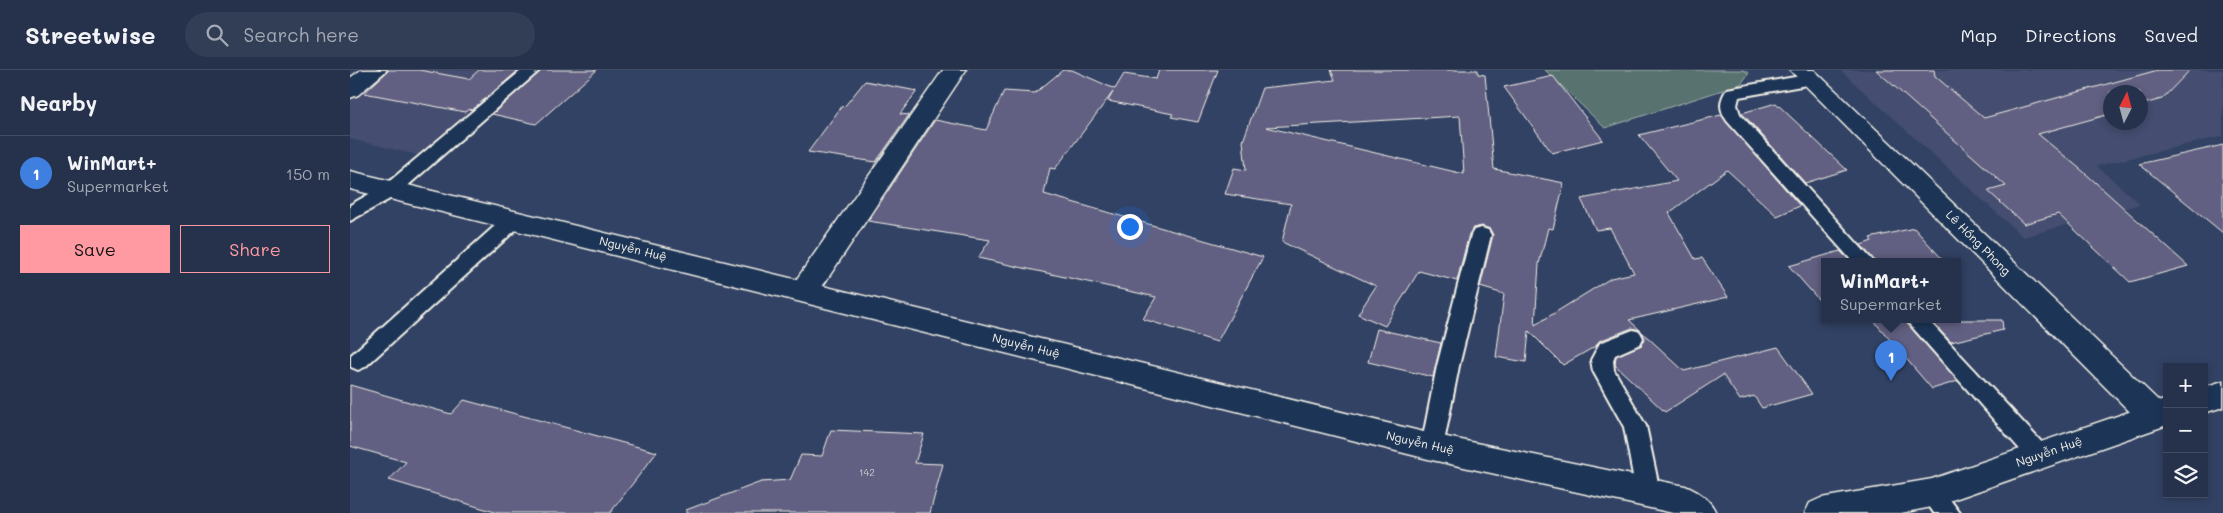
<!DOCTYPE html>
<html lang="en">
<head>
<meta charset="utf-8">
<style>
	body { margin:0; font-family:Mali,sans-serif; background:#323e55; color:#f1f3f6 }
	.controls { position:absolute; right:15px; bottom:15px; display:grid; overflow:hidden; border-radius:0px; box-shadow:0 2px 8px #0003 }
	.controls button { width:45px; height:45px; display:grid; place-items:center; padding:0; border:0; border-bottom:1px solid #424d63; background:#26324b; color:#f1f3f6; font:25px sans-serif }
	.compass { position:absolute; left:1753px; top:15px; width:45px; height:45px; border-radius:50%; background:#26324b; box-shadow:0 2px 8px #0003; rotate:6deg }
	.you { position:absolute; left:779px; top:156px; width:18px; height:18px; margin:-12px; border:4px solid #fff; border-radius:50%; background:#1a73e8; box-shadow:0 0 0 8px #1a73e833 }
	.badge { display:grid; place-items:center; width:32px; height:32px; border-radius:50%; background:#ff9aa2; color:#fff; font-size:16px; font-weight:700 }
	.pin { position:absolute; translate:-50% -41px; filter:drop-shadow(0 1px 2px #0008) }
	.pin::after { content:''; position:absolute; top:26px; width:18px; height:15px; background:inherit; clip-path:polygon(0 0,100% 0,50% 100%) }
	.popup { position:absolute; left:1471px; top:188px; width:140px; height:65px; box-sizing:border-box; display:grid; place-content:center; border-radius:0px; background:#26324b; filter:drop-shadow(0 1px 4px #0005); font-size:16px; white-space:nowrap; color:#a4aab5 }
	.popup b { font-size:19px; color:#f1f3f6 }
	.popup::after { content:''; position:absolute; left:50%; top:100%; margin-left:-10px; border:10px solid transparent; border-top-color:#26324b }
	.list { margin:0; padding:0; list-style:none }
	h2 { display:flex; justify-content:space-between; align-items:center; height:65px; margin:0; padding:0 20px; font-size:21px }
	h2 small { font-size:16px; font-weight:400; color:#a4aab5 }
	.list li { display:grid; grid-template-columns:32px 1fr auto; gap:15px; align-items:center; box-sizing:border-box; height:75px; padding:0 20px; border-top:1px solid #424d63 }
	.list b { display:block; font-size:19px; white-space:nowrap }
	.list p { margin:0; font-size:16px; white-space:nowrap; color:#a4aab5 }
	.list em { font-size:16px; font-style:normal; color:#a4aab5 }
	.actions { display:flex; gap:10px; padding:15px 20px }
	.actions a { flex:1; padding:11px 0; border:1px solid #ff9aa2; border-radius:0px; text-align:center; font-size:18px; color:#ff9aa2 }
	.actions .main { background:#ff9aa2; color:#111 }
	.icon { flex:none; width:28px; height:28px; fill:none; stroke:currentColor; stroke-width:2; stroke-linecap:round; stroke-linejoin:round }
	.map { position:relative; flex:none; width:1873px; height:443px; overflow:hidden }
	header { display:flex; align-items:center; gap:30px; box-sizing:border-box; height:70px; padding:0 25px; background:#26324b; border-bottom:1px solid #424d63 }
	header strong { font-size:24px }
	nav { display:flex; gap:28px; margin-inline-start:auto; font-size:18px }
	.search { width:350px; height:45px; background:#323e55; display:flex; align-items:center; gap:12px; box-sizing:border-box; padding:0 18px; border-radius:28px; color:#a4aab5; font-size:19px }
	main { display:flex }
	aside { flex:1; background:#26324b }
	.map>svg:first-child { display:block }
	.built { fill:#444e6f; fill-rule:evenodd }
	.green { fill:#58726f; stroke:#a6b2ac }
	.building { fill:#626082; stroke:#f4f1e8; fill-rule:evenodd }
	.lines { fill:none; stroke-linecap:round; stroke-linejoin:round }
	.service-casing { stroke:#f4f1e8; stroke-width:4 }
	.minor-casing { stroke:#f4f1e8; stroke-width:3 }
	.secondary-casing { stroke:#f4f1e8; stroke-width:3 }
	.service { fill:#1d3557; fill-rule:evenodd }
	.minor { fill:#1d3557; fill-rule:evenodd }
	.secondary { fill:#1d3557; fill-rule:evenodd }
	.labels { text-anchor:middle; stroke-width:4.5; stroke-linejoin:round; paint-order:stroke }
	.number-label { font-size:10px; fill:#d0cdce }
	.street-label { font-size:12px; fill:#f4f1e8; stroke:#1d3557 }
</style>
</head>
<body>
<header>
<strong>Streetwise</strong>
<div class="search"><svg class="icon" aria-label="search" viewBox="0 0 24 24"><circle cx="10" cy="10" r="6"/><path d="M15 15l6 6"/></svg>Search here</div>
<nav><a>Map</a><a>Directions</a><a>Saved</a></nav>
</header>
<main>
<aside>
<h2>Nearby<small></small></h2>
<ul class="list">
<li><span class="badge" style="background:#3f7fe0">1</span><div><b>WinMart+</b><p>Supermarket</p></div><em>150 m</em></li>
</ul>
<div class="actions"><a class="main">Save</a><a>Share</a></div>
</aside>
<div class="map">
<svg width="1873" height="443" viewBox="0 0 1873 443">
	<rect width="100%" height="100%" fill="#324264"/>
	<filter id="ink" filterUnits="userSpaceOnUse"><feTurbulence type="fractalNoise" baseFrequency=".02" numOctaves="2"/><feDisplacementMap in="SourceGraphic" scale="10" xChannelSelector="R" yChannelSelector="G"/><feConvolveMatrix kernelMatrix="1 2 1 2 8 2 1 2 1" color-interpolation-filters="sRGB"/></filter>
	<g filter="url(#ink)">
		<g class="built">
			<path d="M 34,0 L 171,0 L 72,86 L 0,69 L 0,27 Z"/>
			<path d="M 1490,0 L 1873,0 L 1873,66 L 1747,96 L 1790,134 L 1673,167 ZM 1760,22 L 1790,22 L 1790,52 L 1760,52 Z"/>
		</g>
		<path class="green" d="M 1195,0 L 1393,0 L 1399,3 L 1391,14 L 1255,58 Z"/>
		<g class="building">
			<path d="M 39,0 L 69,0 L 119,9 L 129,0 L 169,0 L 122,40 L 119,39 L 115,42 L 14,23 Z"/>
			<path d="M 192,0 L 247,0 L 186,54 L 142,44 Z"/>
			<path d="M 713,0 L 722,0 L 765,19 L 774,4 L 806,9 L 809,0 L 868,0 L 848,52 L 821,47 L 823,44 L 758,31 L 763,22 L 705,99 L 700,98 L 694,124 L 913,187 L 867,272 L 793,249 L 806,227 L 628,188 L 640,170 L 518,151 L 585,50 L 636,60 L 654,21 L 685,23 Z"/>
			<path d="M 981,0 L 1128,0 L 1128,4 L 1135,5 L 1144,99 L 1214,113 L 1203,159 L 1198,158 L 1189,194 L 1185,255 L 1261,208 L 1284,203 L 1260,158 L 1246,160 L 1231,129 L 1327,111 L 1289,65 L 1371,45 L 1450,136 L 1427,146 L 1377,100 L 1319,143 L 1345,189 L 1352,188 L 1378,227 L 1279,250 L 1290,260 L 1282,258 L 1249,271 L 1246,276 L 1213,295 L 1179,261 L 1176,292 L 1146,287 L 1154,224 L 1130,217 L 1143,165 L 1140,159 L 1132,156 L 1123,158 L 1119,164 L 1107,211 L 1069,201 L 1035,256 L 1008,244 L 1026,216 L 932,172 L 941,134 L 875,124 L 884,98 L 896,100 L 893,71 L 912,18 L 985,10 ZM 1110,46 L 1114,104 L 916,57 Z"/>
			<path d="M 1526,0 L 1584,0 L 1585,6 L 1634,48 L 1808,0 L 1840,0 L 1812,29 L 1790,35 L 1790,22 L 1760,22 L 1760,44 L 1688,64 L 1735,103 L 1838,196 L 1780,212 L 1708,144 L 1674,154 L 1638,121 L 1656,116 Z"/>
			<path d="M 1203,6 L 1253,70 L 1202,83 L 1154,17 Z"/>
			<path d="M 515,11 L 567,21 L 550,44 L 559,45 L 526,92 L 458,82 L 492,36 L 494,37 Z"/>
			<path d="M 1426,33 L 1497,100 L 1455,113 L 1392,43 Z"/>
			<path d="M 1873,75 L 1873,163 L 1789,94 Z"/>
			<path d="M 1564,158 L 1595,192 L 1526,192 L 1511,175 L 1522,171 L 1520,168 Z"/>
			<path d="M 1490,181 L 1501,192 L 1475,192 L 1475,190 L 1475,237 L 1439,196 Z"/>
			<path d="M 1523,250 L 1554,250 L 1608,311 L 1582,319 Z"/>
			<path d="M 1580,250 L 1652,250 L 1653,260 L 1601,272 Z"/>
			<path d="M 1027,259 L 1091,273 L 1083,307 L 1018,292 Z"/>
			<path d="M 1292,262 L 1334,301 L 1428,277 L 1462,324 L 1412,338 L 1404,326 L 1390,330 L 1373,305 L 1315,342 L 1265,295 L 1266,286 L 1292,275 L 1295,269 Z"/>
			<path d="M 0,315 L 101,344 L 114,330 L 307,382 L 260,443 L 148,443 L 39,410 L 56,392 L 0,376 Z"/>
			<path d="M 481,360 L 574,364 L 565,393 L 593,394 L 580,443 L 336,443 L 336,440 L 411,412 L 440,410 L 451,385 L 472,386 Z"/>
		</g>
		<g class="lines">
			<defs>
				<g id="service">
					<path d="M 172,0 L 190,0 L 47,125 L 0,151 L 0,135 L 35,115 Z"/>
					<path d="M 1462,4 L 1468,5 L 1470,9 L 1468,13 L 1389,27 L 1387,35 L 1390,44 L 1524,192 L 1503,192 L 1377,51 C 1369,39 1369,31 1377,19 Z"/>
					<path d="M 164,143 L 171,145 L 173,150 L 171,155 L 15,297 L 8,300 L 1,297 L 1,285 L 157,145 Z"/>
					<path d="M 1131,158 L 1138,160 L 1141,165 L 1109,296 L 1093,377 L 1090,384 L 1082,387 L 1074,384 L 1071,377 L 1087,296 L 1121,165 L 1124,160 Z"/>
					<path d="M 1556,250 L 1578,250 L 1697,378 L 1700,385 L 1697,392 L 1689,395 L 1681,392 Z"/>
					<path d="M 1283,260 L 1290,262 L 1293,268 L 1290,274 L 1265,285 L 1263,290 L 1264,300 L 1296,356 L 1310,422 L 1306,429 L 1298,432 L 1290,429 L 1286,422 L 1274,357 L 1243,301 L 1241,290 L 1250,273 Z"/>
					<path d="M 1582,413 L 1590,416 L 1610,443 L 1584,443 L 1570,423 L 1574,416 Z"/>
				</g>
				<g id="minor">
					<path d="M 11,0 L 37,0 L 8,25 L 0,28 L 0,8 Z"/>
					<path d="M 593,0 L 616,0 L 464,229 L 454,232 L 444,229 L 440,221 L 444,213 Z"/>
					<path d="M 1440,0 L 1464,0 L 1815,337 L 1817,341 L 1815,355 L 1804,359 L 1793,355 Z"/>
				</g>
				<g id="secondary">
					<path d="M 0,101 L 1082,364 L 1335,416 C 1349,422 1360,429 1366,443 L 1323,443 L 1082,390 L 0,119 Z"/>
					<path d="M 1873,311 L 1873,337 L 1854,343 L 1854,317 Z"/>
					<path d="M 1817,329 L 1817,355 L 1582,437 L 1551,443 L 1455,443 L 1460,433 L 1471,428 L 1582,409 Z"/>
				</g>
			</defs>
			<use href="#service" class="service-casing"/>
			<use href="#minor" class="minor-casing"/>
			<use href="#secondary" class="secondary-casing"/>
			<use href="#service" class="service"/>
			<use href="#minor" class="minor"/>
			<use href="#secondary" class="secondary"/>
		</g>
	</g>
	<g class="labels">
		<g class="number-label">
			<text x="517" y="406">142</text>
		</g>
		<g class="street-label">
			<text transform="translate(1628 173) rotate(45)" y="4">Lê Hồng Phong</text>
			<text transform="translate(283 179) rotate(14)" y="4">Nguyễn Huệ</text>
			<text transform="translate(676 276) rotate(14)" y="4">Nguyễn Huệ</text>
			<text transform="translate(1070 373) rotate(13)" y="4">Nguyễn Huệ</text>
			<text transform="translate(1699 382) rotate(-19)" y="4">Nguyễn Huệ</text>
		</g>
	</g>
</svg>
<div class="controls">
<button>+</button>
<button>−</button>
<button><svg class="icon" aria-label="layers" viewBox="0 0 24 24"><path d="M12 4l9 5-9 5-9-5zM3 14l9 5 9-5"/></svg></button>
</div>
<svg class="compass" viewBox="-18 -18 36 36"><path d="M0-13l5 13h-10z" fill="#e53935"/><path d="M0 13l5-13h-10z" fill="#a4aab5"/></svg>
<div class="you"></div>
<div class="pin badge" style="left:1541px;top:311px;background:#3f7fe0">1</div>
<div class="popup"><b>WinMart+</b>Supermarket</div>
</div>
</main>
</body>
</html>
